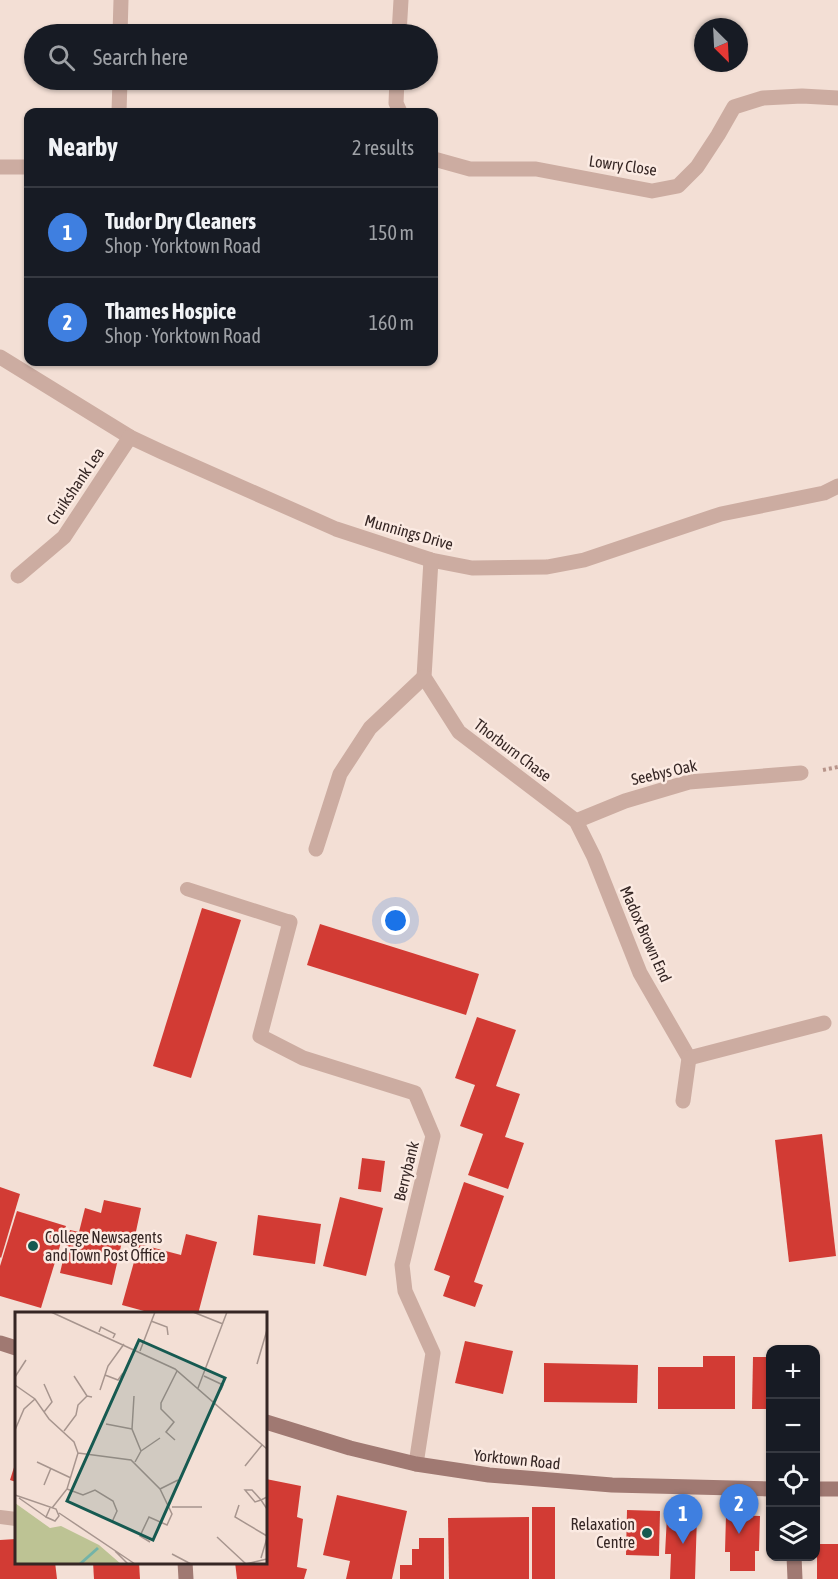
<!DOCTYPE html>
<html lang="en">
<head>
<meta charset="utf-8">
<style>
	body { margin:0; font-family:"Asap Condensed",sans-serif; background:#20242c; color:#f1f3f6 }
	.controls { position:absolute; right:18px; bottom:18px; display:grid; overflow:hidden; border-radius:12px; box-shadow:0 2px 4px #0004 }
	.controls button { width:54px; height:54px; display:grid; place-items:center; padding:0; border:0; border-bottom:2px solid #363941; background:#171b24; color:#f1f3f6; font:30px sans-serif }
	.compass { position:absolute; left:694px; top:18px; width:54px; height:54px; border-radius:50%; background:#171b24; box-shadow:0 2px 4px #0004; rotate:156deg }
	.you { position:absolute; left:396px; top:921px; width:21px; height:21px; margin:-15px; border:4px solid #fff; border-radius:50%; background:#1a73e8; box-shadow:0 0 0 9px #1a73e833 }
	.badge { display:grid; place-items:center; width:39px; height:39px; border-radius:50%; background:#2563eb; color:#fff; font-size:20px; font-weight:700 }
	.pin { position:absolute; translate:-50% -50px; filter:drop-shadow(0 2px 3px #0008) }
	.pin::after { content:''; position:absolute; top:32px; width:21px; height:18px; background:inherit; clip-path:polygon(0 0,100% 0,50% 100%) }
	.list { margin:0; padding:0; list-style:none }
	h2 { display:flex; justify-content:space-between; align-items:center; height:78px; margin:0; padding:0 24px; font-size:26px }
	h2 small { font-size:20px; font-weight:400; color:#9ea1a6 }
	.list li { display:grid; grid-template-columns:39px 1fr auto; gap:18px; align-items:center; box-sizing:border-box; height:90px; padding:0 24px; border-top:2px solid #363941 }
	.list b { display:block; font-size:22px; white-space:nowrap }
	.list p { margin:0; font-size:20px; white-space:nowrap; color:#9ea1a6 }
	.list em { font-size:20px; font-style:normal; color:#9ea1a6 }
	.icon { flex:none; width:33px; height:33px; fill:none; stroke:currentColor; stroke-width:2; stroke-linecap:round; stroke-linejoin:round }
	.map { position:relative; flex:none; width:838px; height:1579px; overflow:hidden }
	.search { position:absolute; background:#171b24; box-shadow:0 2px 4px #0004; left:24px; top:24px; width:414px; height:66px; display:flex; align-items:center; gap:15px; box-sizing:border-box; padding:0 21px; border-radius:33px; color:#9ea1a6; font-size:22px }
	.panel { position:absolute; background:#171b24; box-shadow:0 2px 4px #0004; left:24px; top:108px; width:414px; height:258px; border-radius:12px }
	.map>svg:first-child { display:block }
	.building { fill:#d23b34 }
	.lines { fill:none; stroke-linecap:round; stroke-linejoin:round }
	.path { stroke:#b8958b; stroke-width:4; stroke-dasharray:3 3; stroke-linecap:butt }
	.lane { stroke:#ccaca1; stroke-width:14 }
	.street { stroke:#ccaca1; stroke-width:15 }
	.secondary { stroke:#a07972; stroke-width:15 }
	.poi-dot { fill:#165a51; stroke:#fbeae2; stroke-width:2 }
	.labels { text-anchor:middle; stroke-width:5; stroke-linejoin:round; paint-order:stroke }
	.street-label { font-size:16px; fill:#352624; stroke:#fbeae2 }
	.poi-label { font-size:16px; fill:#352624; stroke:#fbeae2; text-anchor:start }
	.inset-river { fill:none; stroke:#72b3a8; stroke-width:3 }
	.inset-road { fill:none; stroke:#a7958e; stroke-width:1.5 }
	.view { fill:#165a51; fill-opacity:0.15; stroke:#165a51; stroke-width:3 }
	.inset-edge { fill:none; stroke:#352624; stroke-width:3 }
</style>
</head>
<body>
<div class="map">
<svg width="838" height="1579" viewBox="0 0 838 1579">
	<rect width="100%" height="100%" fill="#f3dfd5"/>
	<g class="building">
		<path d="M 202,908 L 241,920 L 191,1078 L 153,1066 Z"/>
		<path d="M 320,924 L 479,974 L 466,1015 L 307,965 Z"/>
		<path d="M 477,1017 L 516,1030 L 496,1086 L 520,1094 L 505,1137 L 524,1143 L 508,1189 L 468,1175 L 483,1134 L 460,1126 L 475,1085 L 455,1078 Z"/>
		<path d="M 822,1134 L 836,1256 L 789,1262 L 775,1140 Z"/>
		<path d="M 362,1158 L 385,1161 L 381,1192 L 358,1189 Z"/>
		<path d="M 464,1182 L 504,1196 L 474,1282 L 483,1285 L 475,1307 L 443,1296 L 450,1276 L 434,1270 Z"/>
		<path d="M 0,1187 L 20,1194 L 1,1258 L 0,1257 Z"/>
		<path d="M 340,1197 L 383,1208 L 366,1276 L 323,1266 Z"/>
		<path d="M 104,1200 L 141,1208 L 135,1236 L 124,1233 L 112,1285 L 60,1273 L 70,1230 L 79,1232 L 85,1208 L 101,1213 Z"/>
		<path d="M 17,1211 L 66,1226 L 41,1308 L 0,1296 L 0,1266 Z"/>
		<path d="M 258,1215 L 321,1224 L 315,1264 L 253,1255 Z"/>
		<path d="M 186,1234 L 217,1242 L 198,1314 L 155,1314 L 122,1305 L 139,1244 L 181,1255 Z"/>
		<path d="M 465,1341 L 513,1351 L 503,1394 L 455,1383 Z"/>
		<path d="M 703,1356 L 735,1356 L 735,1409 L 658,1409 L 658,1367 L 703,1367 Z"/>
		<path d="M 753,1357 L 770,1357 L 770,1409 L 752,1409 Z"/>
		<path d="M 544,1363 L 638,1365 L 637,1403 L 544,1402 Z"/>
		<path d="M 16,1461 L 16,1482 L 10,1480 Z"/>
		<path d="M 266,1479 L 301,1486 L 297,1517 L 303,1519 L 297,1567 L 307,1569 L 304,1579 L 237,1579 L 235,1562 L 266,1562 Z"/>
		<path d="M 337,1495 L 407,1511 L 392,1579 L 346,1579 L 350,1561 L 323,1555 Z"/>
		<rect x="532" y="1507" width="23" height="72"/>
		<path d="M 627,1510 L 660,1511 L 659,1556 L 626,1555 Z"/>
		<path d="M 726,1515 L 760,1516 L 759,1551 L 755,1551 L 755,1571 L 730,1571 L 730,1552 L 725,1552 Z"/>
		<path d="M 667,1516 L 697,1516 L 695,1579 L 670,1579 L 671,1554 L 665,1554 Z"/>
		<path d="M 529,1517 L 529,1579 L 449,1579 L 448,1518 Z"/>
		<path d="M 419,1538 L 444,1538 L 444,1579 L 400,1579 L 400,1565 L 412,1565 L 412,1549 L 419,1549 Z"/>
		<path d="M 16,1539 L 16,1562 L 55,1562 L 57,1579 L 0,1579 L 0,1540 Z"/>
		<rect x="817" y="1544" width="21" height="35"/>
		<path d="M 93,1562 L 139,1562 L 140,1579 L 94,1579 Z"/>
	</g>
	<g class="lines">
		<path class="path" d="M 823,770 L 838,767"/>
		<g class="lane">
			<path d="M 187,889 L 290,922"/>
			<path d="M 0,1517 L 16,1519"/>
		</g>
		<g class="street">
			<path d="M 120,34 L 121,0"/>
			<path d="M 399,34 L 401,0"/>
			<path d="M 397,80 L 396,103 L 400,112"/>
			<path d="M 119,112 L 120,80"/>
			<path d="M 434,159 L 470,169 L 536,169 L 652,191 L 678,186 L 697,167 L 718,135 L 734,107 L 763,98 L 802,96 L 838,98"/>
			<path d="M 0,167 L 28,167"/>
			<path d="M 0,357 L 130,437 L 162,452 L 336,529 L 431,560 L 472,568 L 547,567 L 584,560 L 721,514 L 824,493 L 838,486"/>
			<path d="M 431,560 L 424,677 L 459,732 L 576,821 L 594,857 L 640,973 L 689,1058 L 683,1101"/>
			<path d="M 18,576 L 64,537 L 130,437"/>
			<path d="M 576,821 L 625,801 L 689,782 L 801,773"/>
			<path d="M 316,849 L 340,774 L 370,728 L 424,677"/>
			<path d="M 290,922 L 260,1036 L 303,1058 L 415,1093 L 433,1136 L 402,1265 L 405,1291 L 433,1353 L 416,1464"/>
			<path d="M 689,1058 L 824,1023"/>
		</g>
		<g class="secondary">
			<path d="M 0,1343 L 16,1348"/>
			<path d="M 266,1422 L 350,1448 L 416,1464 L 489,1475 L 612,1485 L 770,1489"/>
			<path d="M 816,1489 L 838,1489"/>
			<path d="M 794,1556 L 795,1579"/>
			<path d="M 185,1562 L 186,1579"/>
		</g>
	</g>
	<g class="poi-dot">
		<circle cx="33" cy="1246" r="6"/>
		<circle cx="647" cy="1533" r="6"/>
	</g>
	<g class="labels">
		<g class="street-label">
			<text transform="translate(623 165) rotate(8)" y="6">Lowry Close</text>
			<text transform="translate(75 486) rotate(-56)" y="6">Cruikshank Lea</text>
			<text transform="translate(409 532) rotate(16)" y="6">Munnings Drive</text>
			<text transform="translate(513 750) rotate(37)" y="6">Thorburn Chase</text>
			<text transform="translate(664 772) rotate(-13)" y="6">Seebys Oak</text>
			<text transform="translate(646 934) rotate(66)" y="6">Madox Brown End</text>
			<text transform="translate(406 1171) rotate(-76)" y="6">Berrybank</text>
			<text transform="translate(517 1459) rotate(6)" y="6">Yorktown Road</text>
		</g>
		<g class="poi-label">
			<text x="45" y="1243">College Newsagents<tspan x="45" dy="18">and Town Post Office</tspan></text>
			<text x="635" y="1530" text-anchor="end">Relaxation<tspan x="635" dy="18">Centre</tspan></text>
		</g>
	</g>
	<g transform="translate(15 1312)">
		<rect width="252" height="252" fill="#f3dfd5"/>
		<path d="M 0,191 L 35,216 L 46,214 L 84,233 L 106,252 L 0,252 Z" fill="#bdc394"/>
		<path class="inset-river" d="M 65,252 L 83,236"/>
		<path class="inset-road" d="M 36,0 L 160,57 L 252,137M 178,0 L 208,12M 136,9 L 152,15 L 153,23M 84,20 L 86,15 L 100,22 L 98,26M 125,39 L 140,0M 242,52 L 252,18M 90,63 L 103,68 L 108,61M 59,64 L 72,84M 189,64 L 208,73 L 206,78M 0,65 L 11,48M 0,73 L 20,87 L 34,107 L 59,130 L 63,141 L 52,177 L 37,196M 183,76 L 212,0M 85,78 L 93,54 L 109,32M 119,84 L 117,117 L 126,139 L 120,150M 29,100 L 37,90 L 29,72M 91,112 L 117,117M 0,118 L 9,97 L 20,87M 49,119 L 61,103 L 63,93 L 72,84 L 77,85M 160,128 L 151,120 L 159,110 L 146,97 L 146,91 L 162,59M 126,139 L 145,126M 63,141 L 116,148 L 145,177 L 157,202 L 152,213 L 134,205 L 125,224 L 135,230M 22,150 L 56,166M 230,154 L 247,133M 29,173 L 36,156M 52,177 L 68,183 L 80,178 L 98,189 L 102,199 L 97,210M 145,177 L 163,168M 0,183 L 41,197 L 44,204 L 40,209 L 31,205 L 35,196M 252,185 L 246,188 L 240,190 L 230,178 L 237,178 L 246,188 L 252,197M 4,186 L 31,205M 224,193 L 220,205 L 252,224M 157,195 L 187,195M 44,201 L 120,252M 202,225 L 231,252M 100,239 L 113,252M 157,242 L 176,252M 246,246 L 252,226M 231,252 L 252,247"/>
		<path class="view" d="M 124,28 L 210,66 L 138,228 L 52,189 Z"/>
		<rect width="252" height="252" class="inset-edge"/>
	</g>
</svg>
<div class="controls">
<button>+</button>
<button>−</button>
<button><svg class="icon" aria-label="locate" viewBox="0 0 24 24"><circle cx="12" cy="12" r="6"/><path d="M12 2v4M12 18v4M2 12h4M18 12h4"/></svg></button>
<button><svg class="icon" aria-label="layers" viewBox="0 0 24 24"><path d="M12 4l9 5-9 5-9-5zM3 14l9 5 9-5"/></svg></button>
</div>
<svg class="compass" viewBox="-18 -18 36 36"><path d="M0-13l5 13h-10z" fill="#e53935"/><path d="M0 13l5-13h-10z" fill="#9ea1a6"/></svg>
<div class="you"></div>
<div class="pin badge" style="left:683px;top:1544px;background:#3f7fe0">1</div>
<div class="pin badge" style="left:739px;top:1534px;background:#3f7fe0">2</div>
<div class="search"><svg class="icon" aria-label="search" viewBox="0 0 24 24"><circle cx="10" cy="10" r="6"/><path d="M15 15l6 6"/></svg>Search here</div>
<section class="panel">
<h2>Nearby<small>2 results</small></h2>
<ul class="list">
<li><span class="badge" style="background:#3f7fe0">1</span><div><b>Tudor Dry Cleaners</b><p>Shop · Yorktown Road</p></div><em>150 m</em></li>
<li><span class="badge" style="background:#3f7fe0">2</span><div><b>Thames Hospice</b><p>Shop · Yorktown Road</p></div><em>160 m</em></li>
</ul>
</section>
</div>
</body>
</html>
